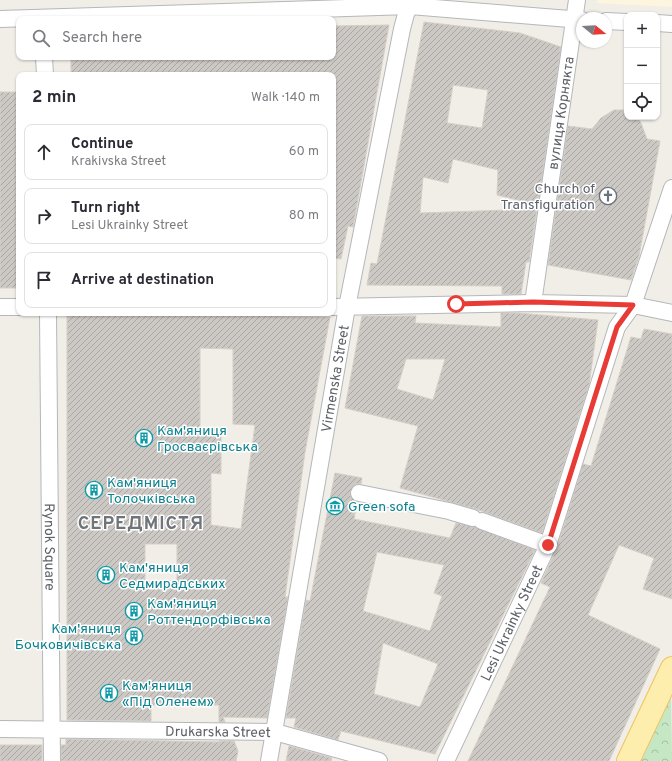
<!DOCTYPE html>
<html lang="en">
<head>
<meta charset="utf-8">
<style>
	body { margin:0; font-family:Overpass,sans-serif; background:#f7f7f7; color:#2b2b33 }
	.controls { position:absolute; right:12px; top:12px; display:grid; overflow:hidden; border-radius:8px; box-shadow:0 1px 3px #0004 }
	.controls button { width:36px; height:36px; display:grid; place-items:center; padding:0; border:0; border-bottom:1px solid #e1e1e2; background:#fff; color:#2b2b33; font:20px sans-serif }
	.compass { position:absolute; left:576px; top:12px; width:36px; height:36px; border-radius:50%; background:#fff; box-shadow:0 1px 3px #0004; rotate:108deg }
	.stop { position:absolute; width:12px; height:12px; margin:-9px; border:3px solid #e83b35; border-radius:50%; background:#fff }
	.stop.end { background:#e83b35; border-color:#fff; box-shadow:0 1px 4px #0008 }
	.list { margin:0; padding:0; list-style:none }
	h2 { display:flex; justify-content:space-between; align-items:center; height:52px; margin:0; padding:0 16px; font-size:17px }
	h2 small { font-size:13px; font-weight:400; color:#7c7c81 }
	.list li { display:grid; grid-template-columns:26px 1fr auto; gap:12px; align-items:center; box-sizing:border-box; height:56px; margin:0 8px 8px; padding:0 8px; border:1px solid #e1e1e2; border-radius:8px }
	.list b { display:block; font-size:15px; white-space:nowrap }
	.list p { margin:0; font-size:13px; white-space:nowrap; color:#7c7c81 }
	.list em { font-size:13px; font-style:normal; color:#7c7c81 }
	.icon { flex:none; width:22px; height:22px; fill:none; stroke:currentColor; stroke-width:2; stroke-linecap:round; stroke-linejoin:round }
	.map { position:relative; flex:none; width:672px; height:761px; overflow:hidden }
	.search { position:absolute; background:#fff; box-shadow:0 1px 3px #0004; left:16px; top:16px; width:320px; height:44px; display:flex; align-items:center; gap:10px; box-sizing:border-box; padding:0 14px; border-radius:8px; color:#7c7c81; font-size:15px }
	.panel { position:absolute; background:#fff; box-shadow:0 1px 3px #0004; left:16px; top:72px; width:320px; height:244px; border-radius:8px }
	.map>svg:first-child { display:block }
	.commercial { fill:#fef5de }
	.forest { fill:url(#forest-crowns) }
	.building { fill:url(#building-hatch); stroke:#d5cfc5; fill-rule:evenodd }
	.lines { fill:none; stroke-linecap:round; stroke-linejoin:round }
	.street-casing { stroke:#b4b7bb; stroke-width:18 }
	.primary-casing { stroke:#f0c25f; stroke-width:24 }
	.street { stroke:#fff; stroke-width:16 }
	.primary { stroke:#feeeae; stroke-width:22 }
	.route { stroke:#e83b35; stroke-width:5 }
	.labels { text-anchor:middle; stroke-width:3; stroke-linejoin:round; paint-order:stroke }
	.street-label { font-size:14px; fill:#5e6267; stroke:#fff }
	.worship-label { font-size:14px; fill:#5b616d; stroke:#fff; text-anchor:end }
	.culture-label { font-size:14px; fill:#0d838f; stroke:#fff; text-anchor:start }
	.district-label { font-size:18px; font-weight:bold; letter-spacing:1px; fill:#6f7479; stroke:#fff }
</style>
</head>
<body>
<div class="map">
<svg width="672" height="761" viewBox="0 0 672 761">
	<defs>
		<pattern id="forest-crowns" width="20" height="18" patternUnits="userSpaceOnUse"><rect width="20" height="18" fill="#c5e7c4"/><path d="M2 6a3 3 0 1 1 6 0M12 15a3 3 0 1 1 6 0" fill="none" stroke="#a3bfa3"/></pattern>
		<pattern id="building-hatch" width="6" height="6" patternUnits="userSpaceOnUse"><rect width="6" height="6" fill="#ccc8c4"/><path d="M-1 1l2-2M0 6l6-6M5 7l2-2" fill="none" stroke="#a9a6a3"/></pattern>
	</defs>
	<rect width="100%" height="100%" fill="#f0eee7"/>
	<path class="commercial" d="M 598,0 L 672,0 L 672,7 L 597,3 Z"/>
	<path class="forest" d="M 671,694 L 672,761 L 641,761 Z"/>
	<g class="building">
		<path d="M 424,22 L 520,33 L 561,47 L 538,205 L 497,195 L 498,170 L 453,159 L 448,183 L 423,177 L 420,213 L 537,209 L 529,262 L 526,262 L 521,294 L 502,294 L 502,286 L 367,285 L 371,263 L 377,264 ZM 453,85 L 488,90 L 482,128 L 447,123 Z"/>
		<path d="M 389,25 L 353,227 L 348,226 L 341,259 L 333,258 L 333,93 L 336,75 L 71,75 L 71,57 L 333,57 L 333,26 Z"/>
		<rect x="0" y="92" width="19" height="196"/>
		<path d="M 614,110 L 627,110 L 627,117 L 637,117 L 641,123 L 647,139 L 660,141 L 639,256 L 631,280 L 548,265 L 568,126 L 592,129 L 601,118 Z"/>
		<path d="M 501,313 L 518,313 L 598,320 L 589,385 L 542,533 L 476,509 L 400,488 L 418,426 L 345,408 L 362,316 L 416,316 L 415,323 L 501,327 ZM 406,359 L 445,359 L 433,400 L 397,389 Z"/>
		<path d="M 67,314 L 200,314 L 330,317 L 305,452 L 285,597 L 288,597 L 267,718 L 223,717 L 225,722 L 219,722 L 219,705 L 151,705 L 151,721 L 67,720 ZM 200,348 L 233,349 L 233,424 L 255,425 L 241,529 L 211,525 L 211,473 L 221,474 L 221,429 L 200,429 ZM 145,544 L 177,544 L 177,581 L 145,582 Z"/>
		<path d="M 644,329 L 672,334 L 672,599 L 643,589 L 654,558 L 619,545 L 588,615 L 660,649 L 609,761 L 468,761 L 550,587 L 541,583 L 557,548 L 583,464 L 591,466 L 631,337 L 641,339 Z"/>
		<path d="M 335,473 L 362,478 L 361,484 L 356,484 L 350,491 L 350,496 L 357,502 L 354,519 L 450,538 L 456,523 L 475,527 L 535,550 L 435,754 L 341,731 L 338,740 L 294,727 L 296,718 L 286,718 L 306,600 L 310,601 ZM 377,552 L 444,565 L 434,593 L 442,596 L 430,631 L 363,611 ZM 383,643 L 438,664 L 420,707 L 374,694 Z"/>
		<path d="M 66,739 L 219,742 L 219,741 L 234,741 L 238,751 L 236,761 L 61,761 L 61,745 L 66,745 Z"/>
		<rect x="0" y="745" width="42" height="16"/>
		<path d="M 289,746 L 332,758 L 331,761 L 286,761 Z"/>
	</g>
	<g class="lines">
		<defs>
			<g id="street">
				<path d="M 0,19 L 410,6 L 582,20"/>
				<path d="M 606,21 L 627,22"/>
				<path d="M 657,23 L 672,24"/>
				<path d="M 44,57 L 45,75"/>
				<path id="s1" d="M 533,303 L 577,0"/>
				<path d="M 0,307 L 19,307"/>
				<path d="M 333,307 L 533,303 L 633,305 L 672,313"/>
				<path id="s2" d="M 48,313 L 52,761"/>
				<path d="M 359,493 L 449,511 L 473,518"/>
				<path d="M 482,521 L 548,545"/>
				<path id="s3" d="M 0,729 L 275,732 L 379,761"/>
				<path id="s4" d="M 269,761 L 347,307 L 402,29 L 406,14 L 413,0"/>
				<path id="s5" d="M 446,761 L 548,545 L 617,327 L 633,305 L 672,188"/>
			</g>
			<path id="primary" d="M 628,761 L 672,668"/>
		</defs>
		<use href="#street" class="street-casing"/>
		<use href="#primary" class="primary-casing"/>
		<use href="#street" class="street"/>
		<use href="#primary" class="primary"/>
	</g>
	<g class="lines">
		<path class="route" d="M 456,304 L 533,302 L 633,305 L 617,327 L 548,545"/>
	</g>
	<defs>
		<symbol id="church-ring" viewBox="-11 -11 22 22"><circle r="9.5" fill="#fff" stroke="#6b7280" stroke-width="1.5"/><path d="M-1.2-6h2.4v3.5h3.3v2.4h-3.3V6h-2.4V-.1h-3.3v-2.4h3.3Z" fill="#6b7280"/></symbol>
		<symbol id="building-ring" viewBox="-11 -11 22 22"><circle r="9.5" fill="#fff" stroke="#0f9aa8" stroke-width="1.5"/><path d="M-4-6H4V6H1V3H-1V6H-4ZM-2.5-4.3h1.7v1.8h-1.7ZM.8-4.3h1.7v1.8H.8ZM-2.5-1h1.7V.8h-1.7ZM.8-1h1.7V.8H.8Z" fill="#0f9aa8"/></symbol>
		<symbol id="museum-ring" viewBox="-11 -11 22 22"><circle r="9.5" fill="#fff" stroke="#0f9aa8" stroke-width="1.5"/><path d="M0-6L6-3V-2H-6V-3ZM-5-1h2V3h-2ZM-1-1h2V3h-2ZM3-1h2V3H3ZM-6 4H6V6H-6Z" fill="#0f9aa8"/></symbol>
	</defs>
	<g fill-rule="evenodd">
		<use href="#church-ring" x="598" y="186" width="20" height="20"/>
		<use href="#building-ring" x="134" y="428" width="20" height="20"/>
		<use href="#building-ring" x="84" y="480" width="20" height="20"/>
		<use href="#museum-ring" x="325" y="496" width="20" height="20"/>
		<use href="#building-ring" x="96" y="565" width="20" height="20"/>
		<use href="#building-ring" x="124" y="601" width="20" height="20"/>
		<use href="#building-ring" x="124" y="626" width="20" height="20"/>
		<use href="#building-ring" x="99" y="683" width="20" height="20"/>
	</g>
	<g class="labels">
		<g class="street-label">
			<text dy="5" stroke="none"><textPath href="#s1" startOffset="192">вулиця Корнякта</textPath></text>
			<text dy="5" stroke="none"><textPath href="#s4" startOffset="388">Virmenska Street</textPath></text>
			<text dy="5" stroke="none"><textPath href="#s2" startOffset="234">Rynok Square</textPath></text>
			<text dy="5" stroke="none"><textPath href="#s5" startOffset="153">Lesi Ukrainky Street</textPath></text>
			<text dy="5" stroke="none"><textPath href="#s3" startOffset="218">Drukarska Street</textPath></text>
		</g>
		<g class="worship-label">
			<text x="595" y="193">Church of<tspan x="595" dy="16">Transfiguration</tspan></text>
		</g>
		<g class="culture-label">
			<text x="157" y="435">Кам'яниця<tspan x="157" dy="16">Гросваєрівська</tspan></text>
			<text x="107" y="487">Кам'яниця<tspan x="107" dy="16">Толочківська</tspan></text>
			<text x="348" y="511">Green sofa</text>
			<text x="119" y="572">Кам'яниця<tspan x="119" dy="16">Седмирадських</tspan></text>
			<text x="147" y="608">Кам'яниця<tspan x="147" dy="16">Роттендорфівська</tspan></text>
			<text x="121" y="633" text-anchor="end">Кам'яниця<tspan x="121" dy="16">Бочковичівська</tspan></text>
			<text x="122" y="690">Кам'яниця<tspan x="122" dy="16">«Під Оленем»</tspan></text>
		</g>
		<g class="district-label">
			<text x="141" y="529">СЕРЕДМІСТЯ</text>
		</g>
	</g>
</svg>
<div class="controls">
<button>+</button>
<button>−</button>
<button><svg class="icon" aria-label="locate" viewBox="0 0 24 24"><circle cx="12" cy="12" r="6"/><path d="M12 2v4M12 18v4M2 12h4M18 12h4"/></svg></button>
</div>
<svg class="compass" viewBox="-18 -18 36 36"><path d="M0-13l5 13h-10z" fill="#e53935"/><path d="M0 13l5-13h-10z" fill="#7c7c81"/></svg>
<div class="stop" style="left:456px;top:304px"></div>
<div class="stop end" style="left:548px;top:545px"></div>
<div class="search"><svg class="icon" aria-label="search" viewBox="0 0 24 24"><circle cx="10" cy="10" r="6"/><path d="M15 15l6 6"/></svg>Search here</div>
<section class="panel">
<h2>2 min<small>Walk · 140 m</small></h2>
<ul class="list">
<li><svg class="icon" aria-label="ahead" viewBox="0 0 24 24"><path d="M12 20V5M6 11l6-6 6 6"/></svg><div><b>Continue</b><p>Krakivska Street</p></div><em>60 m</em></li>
<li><svg class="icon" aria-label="right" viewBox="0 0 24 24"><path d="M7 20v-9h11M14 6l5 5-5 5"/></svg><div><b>Turn right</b><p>Lesi Ukrainky Street</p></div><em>80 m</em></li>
<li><svg class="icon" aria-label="arrive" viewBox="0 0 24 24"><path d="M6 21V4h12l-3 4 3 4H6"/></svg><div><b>Arrive at destination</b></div></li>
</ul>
</section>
</div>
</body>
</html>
